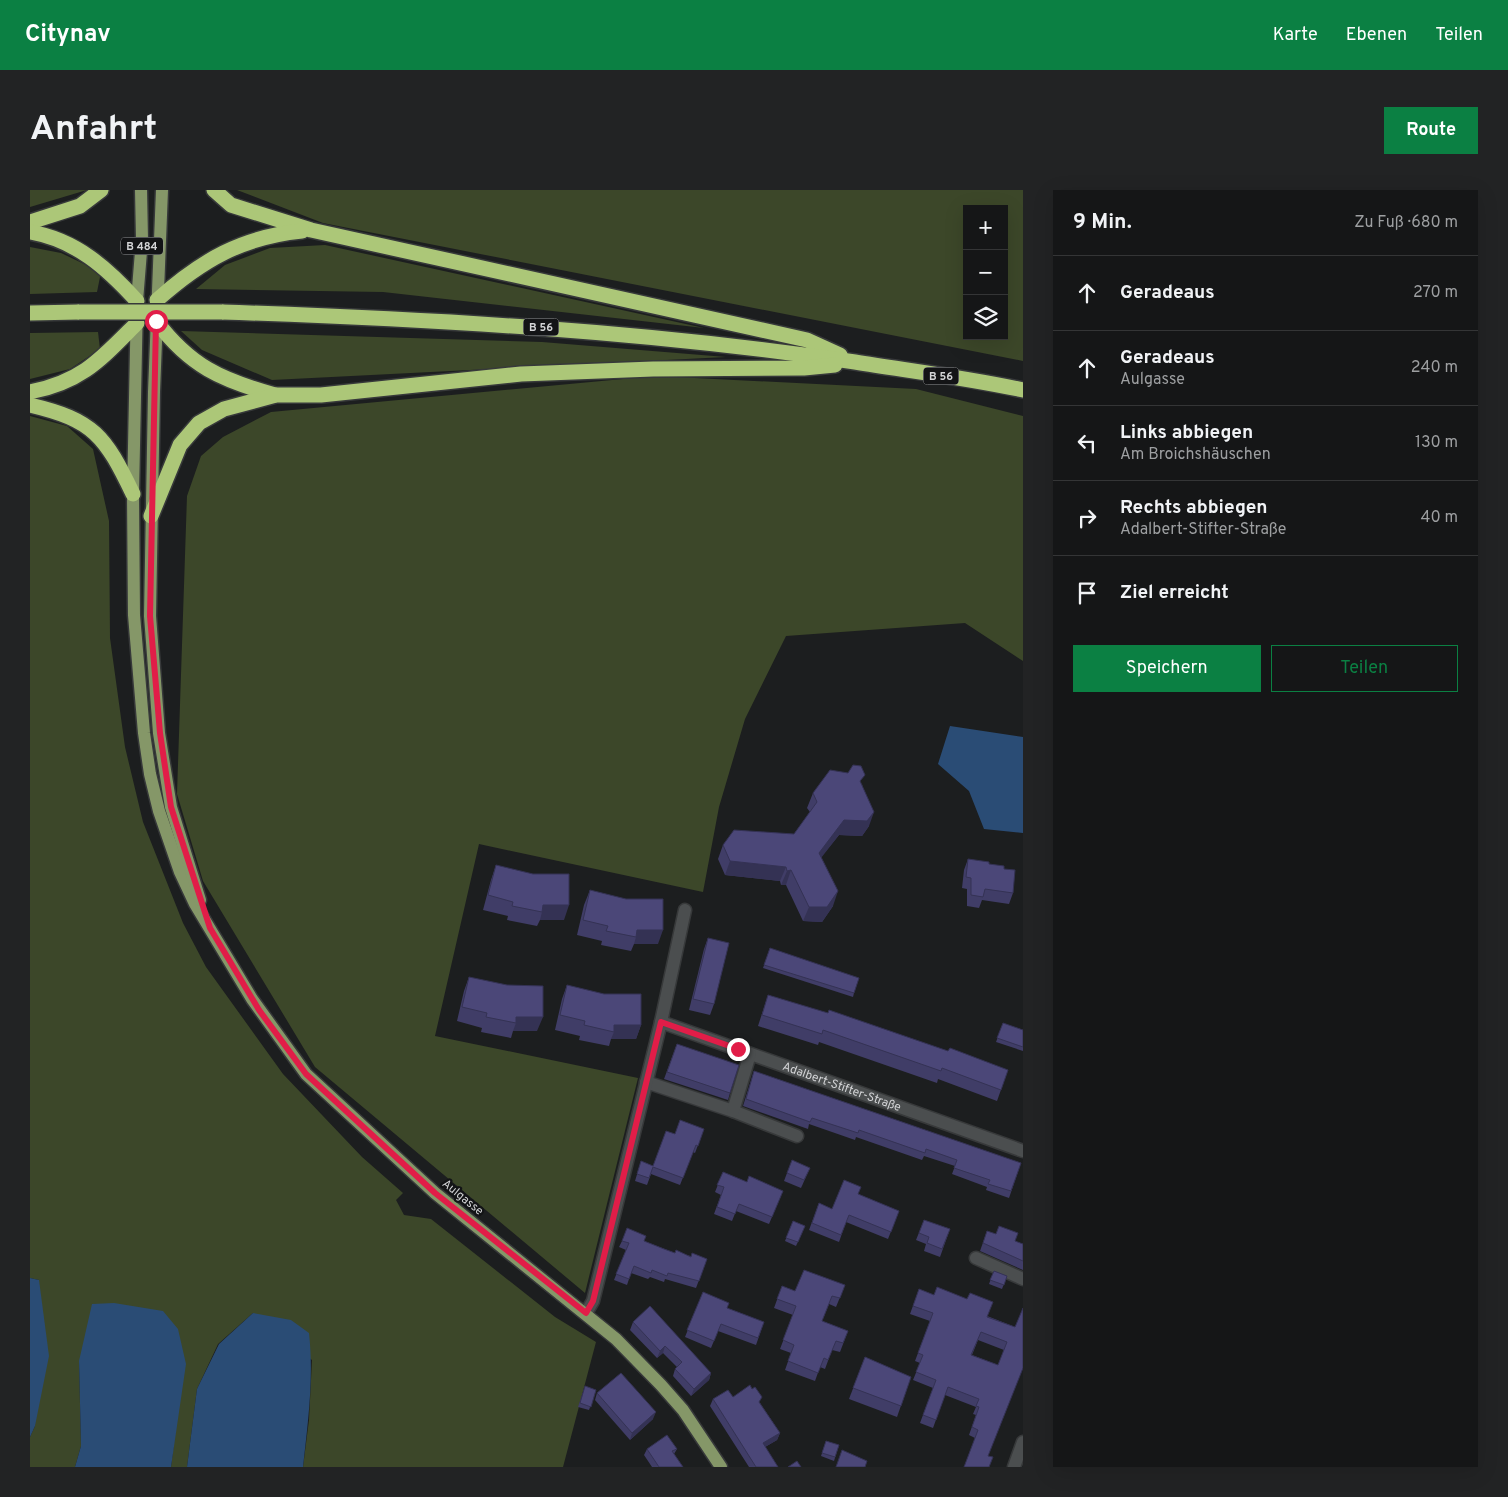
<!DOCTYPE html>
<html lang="de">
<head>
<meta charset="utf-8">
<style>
	body { margin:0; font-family:Overpass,sans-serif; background:#222324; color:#f1f3f6 }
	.controls { position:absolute; right:15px; top:15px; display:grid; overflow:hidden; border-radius:0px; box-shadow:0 5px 20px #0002 }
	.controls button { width:45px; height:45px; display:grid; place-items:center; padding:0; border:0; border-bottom:1px solid #343536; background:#151617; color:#f1f3f6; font:25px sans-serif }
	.stop { position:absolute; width:15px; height:15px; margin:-11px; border:4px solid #e11d48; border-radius:50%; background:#fff }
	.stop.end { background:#e11d48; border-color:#fff; box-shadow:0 1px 5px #0008 }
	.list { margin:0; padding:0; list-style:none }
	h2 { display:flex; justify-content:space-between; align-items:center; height:65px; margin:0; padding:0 20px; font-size:21px }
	h2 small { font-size:16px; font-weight:400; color:#9d9fa1 }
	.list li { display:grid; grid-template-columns:32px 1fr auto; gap:15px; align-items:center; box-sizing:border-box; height:75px; padding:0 20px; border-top:1px solid #343536 }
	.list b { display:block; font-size:19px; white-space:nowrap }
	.list p { margin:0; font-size:16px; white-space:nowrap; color:#9d9fa1 }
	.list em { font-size:16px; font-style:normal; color:#9d9fa1 }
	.actions { display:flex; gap:10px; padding:15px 20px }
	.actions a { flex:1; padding:11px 0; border:1px solid #0b8043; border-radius:0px; text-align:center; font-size:18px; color:#0b8043 }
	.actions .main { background:#0b8043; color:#fff }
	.icon { flex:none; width:28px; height:28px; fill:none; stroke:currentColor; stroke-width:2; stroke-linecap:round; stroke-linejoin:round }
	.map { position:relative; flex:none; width:993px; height:1277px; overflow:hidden; border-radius:0px }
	header { display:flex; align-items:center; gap:30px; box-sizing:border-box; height:70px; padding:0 25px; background:#0b8043; color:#fff }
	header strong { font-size:24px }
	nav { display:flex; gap:28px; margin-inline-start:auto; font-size:18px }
	.intro { display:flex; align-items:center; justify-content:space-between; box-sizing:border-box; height:120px; padding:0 30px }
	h1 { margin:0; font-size:35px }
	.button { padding:12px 22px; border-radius:0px; background:#0b8043; color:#fff; font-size:18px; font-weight:700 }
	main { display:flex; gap:30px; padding:0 30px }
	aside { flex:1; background:#151617; border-radius:0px; box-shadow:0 5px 20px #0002 }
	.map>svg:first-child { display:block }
	.green { fill:#3c4729; fill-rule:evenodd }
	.water { fill:#2a4c75 }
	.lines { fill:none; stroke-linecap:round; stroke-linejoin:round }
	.minor-casing { stroke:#37393a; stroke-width:15 }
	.major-casing { stroke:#37393a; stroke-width:15 }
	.highway-casing { stroke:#37393a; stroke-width:18 }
	.minor { stroke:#4b4e4f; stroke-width:12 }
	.major { stroke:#859768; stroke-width:12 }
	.highway { stroke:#acc778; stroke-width:15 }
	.highway-bridge-casing { stroke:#37393a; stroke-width:18; stroke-linecap:butt }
	.highway-bridge { stroke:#acc778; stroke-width:15 }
	.wall { fill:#403d67; fill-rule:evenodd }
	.shaded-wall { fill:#343254 }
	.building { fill:#4b4778; stroke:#343254; fill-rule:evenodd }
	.route { stroke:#e11d48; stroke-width:6 }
	.labels { text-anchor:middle; stroke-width:4.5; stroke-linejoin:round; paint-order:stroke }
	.shield { fill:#131416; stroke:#999a9c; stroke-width:1 }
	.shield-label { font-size:11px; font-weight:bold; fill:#d3d4d6 }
	.street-label { font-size:12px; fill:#d3d4d6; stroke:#131416 }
</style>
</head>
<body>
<header>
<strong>Citynav</strong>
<nav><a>Karte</a><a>Ebenen</a><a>Teilen</a></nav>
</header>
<div class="intro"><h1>Anfahrt</h1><a class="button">Route</a></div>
<main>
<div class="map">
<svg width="993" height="1277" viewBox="0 0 993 1277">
	<rect width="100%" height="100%" fill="#1c1e1f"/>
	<g class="green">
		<path d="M 0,0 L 57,0 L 0,17 Z"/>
		<path d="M 207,0 L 993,0 L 993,171 L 293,33 ZM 937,19 L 974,19 L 974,146 L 937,146 Z"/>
		<path d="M 295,55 L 674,138 L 353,102 L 166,99 L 195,75 L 240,58 Z"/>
		<path d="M 0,57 L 31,63 L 71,82 L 67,102 L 0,104 Z"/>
		<path d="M 151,141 L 512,152 L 696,167 L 242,190 L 172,160 Z"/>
		<path d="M 68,142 L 70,159 L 40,179 L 0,189 L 0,143 Z"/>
		<path d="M 625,186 L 886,199 L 993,226 L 993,471 L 935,433 L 756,446 L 715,529 L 689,617 L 673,702 L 449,654 L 405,846 L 608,888 L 555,1103 L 285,877 L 173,691 L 147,604 L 157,306 L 171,266 L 193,247 L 241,222 Z"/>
		<path d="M 0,226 L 37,236 L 63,259 L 79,331 L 80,448 L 95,557 L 113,632 L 153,733 L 176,777 L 253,884 L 332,967 L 373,1003 L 366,1010 L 374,1025 L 401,1029 L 525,1127 L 566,1152 L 533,1277 L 273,1277 L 279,1230 L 282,1170 L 223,1123 L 188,1154 L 167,1199 L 157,1277 L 141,1277 L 146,1236 L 49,1171 L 51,1256 L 45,1277 L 0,1277 L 0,1247 L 5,1236 L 9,1090 L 0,1088 Z"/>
	</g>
	<g class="water">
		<path d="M 920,536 L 993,547 L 993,643 L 954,639 L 939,601 L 908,574 Z"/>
		<path d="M 0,1088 L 9,1090 L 19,1166 L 5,1236 L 0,1247 Z"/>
		<path d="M 84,1113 L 133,1121 L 148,1139 L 156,1174 L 141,1277 L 45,1277 L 51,1256 L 49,1171 L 62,1114 Z"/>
		<path d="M 223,1123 L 261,1130 L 279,1143 C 284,1188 278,1232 273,1277 L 157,1277 L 167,1199 L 189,1154 Z"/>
	</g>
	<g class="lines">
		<defs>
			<g id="minor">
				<path id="s1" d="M 631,832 L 993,961"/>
				<path d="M 616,892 L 703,921 L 767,946"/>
				<path d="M 703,921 L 720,864"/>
				<path d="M 946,1068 L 993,1089"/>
				<path d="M 556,1123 L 563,1111 L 631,832 L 655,720"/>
				<path d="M 984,1277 L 993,1252"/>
			</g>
			<g id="major">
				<path d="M 111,0 L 112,49 L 107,111 L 103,304 L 104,425 L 114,543 L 120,584 L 129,621 L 150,682 L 165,714 L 222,809 L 276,884 L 405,1003 L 586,1149 L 631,1195 L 653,1220 L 691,1277"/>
				<path d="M 132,0 L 124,202 L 120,426 L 129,543 L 141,617 L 170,710"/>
			</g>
			<g id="highway">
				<path d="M 184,0 L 201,15 L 281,40 L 777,150 L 810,165"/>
				<path d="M 0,32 L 50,16 L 71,0"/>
				<path d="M 0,42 C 46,50 77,78 107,111"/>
				<path d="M 127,110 C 172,70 212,47 272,41"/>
				<path d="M 192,122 C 404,129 615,141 825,172 C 881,181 938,188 993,200"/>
				<path d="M 0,123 L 49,122"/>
				<path d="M 126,131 C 160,176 191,190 245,205"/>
				<path d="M 0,202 C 52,192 71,169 107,133"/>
				<path d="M 0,215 C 64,230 75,246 103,304"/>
				<path d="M 121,326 L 150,255 L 169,233 L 194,219 L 246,205 L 291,205 L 491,184 L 623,179 L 774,178 L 805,175"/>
			</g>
		</defs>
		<use href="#minor" class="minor-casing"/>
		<use href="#major" class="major-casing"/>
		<use href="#highway" class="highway-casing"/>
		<use href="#minor" class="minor"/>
		<use href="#major" class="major"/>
		<use href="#highway" class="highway"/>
		<defs>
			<path id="highway-bridge" d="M 49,122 L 192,122"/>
		</defs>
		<use href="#highway-bridge" class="highway-bridge-casing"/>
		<use href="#highway-bridge" class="highway-bridge"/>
	</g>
	<g class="wall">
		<path d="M 832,594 L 839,636 L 832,646 L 809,645 L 791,667 L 803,716 L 792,732 L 773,731 L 756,695 L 751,695 L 750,691 L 695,685 L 688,669 L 693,655 L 764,644 L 780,622 L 777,618 L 783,603 Z"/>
		<path d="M 938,669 L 959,674 L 974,679 L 983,703 L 979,714 L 952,710 L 949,718 L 937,716 L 937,699 L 932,698 L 934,680 Z"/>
		<path d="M 466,675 L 534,730 L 510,730 L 507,736 L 477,730 L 478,726 L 453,720 L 461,690 Z"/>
		<path d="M 560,700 L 628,754 L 604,754 L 601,761 L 571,755 L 572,751 L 547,745 L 554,715 Z"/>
		<path d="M 678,748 L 684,814 L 680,825 L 659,820 L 674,759 Z"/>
		<path d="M 740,758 L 824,803 L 823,807 L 733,778 Z"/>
		<path d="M 439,787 L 507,841 L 483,841 L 481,848 L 451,842 L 452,838 L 427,831 L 434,801 Z"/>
		<path d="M 537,795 L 611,835 L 606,849 L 581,849 L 579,856 L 549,850 L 550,846 L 525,840 L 532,809 Z"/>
		<path d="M 738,805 L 978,880 L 967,911 L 908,889 L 907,893 L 789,852 L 788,855 L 728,836 Z"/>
		<path d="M 973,833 L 993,840 L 993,861 L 966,852 Z"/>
		<path d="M 647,854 L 700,903 L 698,910 L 634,889 Z"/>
		<path d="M 724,881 L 991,973 L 979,1008 L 956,1000 L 957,997 L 922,984 L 925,976 L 894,966 L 892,970 L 826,947 L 825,950 L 779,934 L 778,939 L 713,916 Z"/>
		<path d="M 674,939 L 665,963 L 663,962 L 650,995 L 621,984 L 617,995 L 605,991 L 611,971 L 623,976 L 645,944 Z"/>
		<path d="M 780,978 L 771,998 L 754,991 L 757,983 Z"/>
		<path d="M 693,982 L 717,992 L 753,1001 L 739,1034 L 706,1021 L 702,1031 L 684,1024 L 691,1005 L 685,1002 Z"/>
		<path d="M 828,1004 L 869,1021 L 858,1049 L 816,1032 L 809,1052 L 779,1040 L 789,1013 L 802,1019 Z"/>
		<path d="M 894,1030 L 920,1039 L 910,1067 L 894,1061 L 896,1054 L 886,1050 Z"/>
		<path d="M 763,1031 L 775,1036 L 766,1056 L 755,1051 Z"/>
		<path d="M 957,1041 L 993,1054 L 993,1080 L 950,1061 Z"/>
		<path d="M 592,1051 L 614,1051 L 645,1063 L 677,1069 L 666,1098 L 635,1089 L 634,1092 L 620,1087 L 618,1089 L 601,1083 L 597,1095 L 584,1090 L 596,1060 L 589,1057 Z"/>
		<path d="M 964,1081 L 977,1086 L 972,1099 L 959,1094 Z"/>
		<path d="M 815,1095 L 806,1117 L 799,1114 L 792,1131 L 818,1141 L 810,1162 L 802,1160 L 795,1179 L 790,1177 L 785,1191 L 755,1180 L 761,1163 L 750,1159 L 763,1125 L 744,1118 L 752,1096 L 765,1101 Z"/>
		<path d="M 889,1099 L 985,1137 L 958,1266 L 959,1277 L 945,1248 L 939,1245 L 946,1225 L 943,1224 L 946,1217 L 915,1205 L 903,1238 L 890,1233 L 903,1198 L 883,1190 L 890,1173 L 885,1171 L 900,1131 L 880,1124 ZM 948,1150 L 974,1160 L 968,1175 L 942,1165 Z"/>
		<path d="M 673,1102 L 697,1118 L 734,1132 L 726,1155 L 688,1141 L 681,1158 L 655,1147 Z"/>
		<path d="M 603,1132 L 681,1183 L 679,1190 L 661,1206 L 643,1186 L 645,1179 L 647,1177 L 633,1163 L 627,1168 L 600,1140 Z"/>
		<path d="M 835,1167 L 881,1187 L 867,1227 L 819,1209 Z"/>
		<path d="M 555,1196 L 566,1200 L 559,1220 L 548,1217 Z"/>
		<path d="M 567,1203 L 623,1229 L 600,1250 L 565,1210 Z"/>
		<path d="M 703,1207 L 730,1213 L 750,1243 L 747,1250 L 735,1257 L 748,1277 L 719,1277 L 680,1216 L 683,1209 Z"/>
		<path d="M 796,1251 L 809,1255 L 804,1271 L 791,1266 Z"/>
		<path d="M 617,1259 L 647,1259 L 644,1264 L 653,1277 L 622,1277 L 614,1265 Z"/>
	</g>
	<g class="shaded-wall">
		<path d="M 844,622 L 839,636 L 832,646 L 809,645 L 784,677 L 789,663 L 814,630 Z"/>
		<path d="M 700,671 L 756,677 L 750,691 L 695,685 Z"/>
		<path d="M 761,680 L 756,695 L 751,695 L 757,681 Z"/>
		<path d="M 808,701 L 803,716 L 792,732 L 773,731 L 779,717 Z"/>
		<path d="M 513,715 L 539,715 L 534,730 L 510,730 L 512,722 Z"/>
		<path d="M 607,740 L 633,740 L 628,754 L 604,754 L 606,747 Z"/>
		<path d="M 486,827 L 513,827 L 507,841 L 483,841 L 486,833 Z"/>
		<path d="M 584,835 L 611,835 L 606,849 L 581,849 L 584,842 Z"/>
		<path d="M 635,1156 L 633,1163 L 627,1168 L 630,1161 Z"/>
		<path d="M 681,1183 L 679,1190 L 661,1206 L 664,1199 Z"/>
		<path d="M 626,1222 L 623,1229 L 600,1250 L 602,1243 Z"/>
		<path d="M 750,1243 L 747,1250 L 730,1260 L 733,1253 Z"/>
	</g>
	<g class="building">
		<path d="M 823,575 L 831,576 L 835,585 L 830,591 L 844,622 L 837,631 L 814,630 L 789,663 L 808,701 L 797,717 L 779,717 L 761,680 L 757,681 L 756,677 L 700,671 L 693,655 L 704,640 L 764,644 L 787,612 L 783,603 L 800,580 L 818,583 Z"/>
		<path d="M 938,669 L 959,672 L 959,674 L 974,676 L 974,679 L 985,680 L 983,703 L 955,699 L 953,707 L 941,705 L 941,688 L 936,687 Z"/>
		<path d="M 466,675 L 503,684 L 539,684 L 539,715 L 513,715 L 512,722 L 482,716 L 483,712 L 458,705 Z"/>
		<path d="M 560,700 L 596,709 L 633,709 L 633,740 L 607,740 L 606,747 L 576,741 L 578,736 L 553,730 Z"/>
		<path d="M 678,748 L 699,753 L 684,814 L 663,809 Z"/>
		<path d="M 740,758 L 829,788 L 824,803 L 734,775 Z"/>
		<path d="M 439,787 L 477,795 L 513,796 L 513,827 L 486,827 L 486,833 L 456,827 L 457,823 L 432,817 Z"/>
		<path d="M 537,795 L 574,804 L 611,804 L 611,835 L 584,835 L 584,842 L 554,835 L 555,831 L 530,825 Z"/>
		<path d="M 738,805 L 798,823 L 799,820 L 918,861 L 920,858 L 978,880 L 971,900 L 912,878 L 911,881 L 793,840 L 792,844 L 732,825 Z"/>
		<path d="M 973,833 L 993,840 L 993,857 L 967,848 Z"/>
		<path d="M 647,854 L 709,875 L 700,903 L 637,882 Z"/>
		<path d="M 724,881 L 991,973 L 981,1001 L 958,994 L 960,990 L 924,978 L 927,970 L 896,959 L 895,963 L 829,940 L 828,943 L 782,928 L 780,932 L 716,909 Z"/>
		<path d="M 650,930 L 674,939 L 668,956 L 666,955 L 653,988 L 623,977 L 619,988 L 607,984 L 611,971 L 623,976 L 636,941 L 645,944 Z"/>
		<path d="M 762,970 L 780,978 L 774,990 L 757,983 Z"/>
		<path d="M 693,982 L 717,992 L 719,986 L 753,1001 L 742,1027 L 709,1014 L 705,1024 L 687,1017 L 694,997 L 687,995 Z"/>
		<path d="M 814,990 L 831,997 L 828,1004 L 869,1021 L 861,1042 L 819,1025 L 811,1045 L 782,1033 L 789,1013 L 802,1019 Z"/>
		<path d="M 894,1030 L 920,1039 L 912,1059 L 897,1053 L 899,1047 L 889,1043 Z"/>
		<path d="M 763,1031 L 775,1036 L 768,1052 L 756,1048 Z"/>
		<path d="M 969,1036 L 988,1043 L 985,1051 L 993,1054 L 993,1071 L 953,1053 L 957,1041 L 966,1044 Z"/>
		<path d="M 597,1038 L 616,1046 L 614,1051 L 634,1059 L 645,1063 L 646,1060 L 661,1067 L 662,1063 L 677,1069 L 669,1091 L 638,1083 L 637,1086 L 622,1080 L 621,1083 L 604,1076 L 599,1089 L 586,1084 L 599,1053 L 592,1051 Z"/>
		<path d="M 774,1080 L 815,1095 L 810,1108 L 802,1106 L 792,1131 L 818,1141 L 813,1153 L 806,1151 L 798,1170 L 794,1168 L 788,1183 L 758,1171 L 764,1155 L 753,1150 L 766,1116 L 747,1109 L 752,1096 L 765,1101 Z"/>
		<path d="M 964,1081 L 977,1086 L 974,1095 L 960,1090 Z"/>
		<path d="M 907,1097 L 937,1109 L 940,1103 L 963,1112 L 957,1127 L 985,1137 L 993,1118 L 993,1178 L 958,1266 L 963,1267 L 959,1277 L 934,1277 L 948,1240 L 942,1237 L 949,1217 L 946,1216 L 949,1209 L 918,1197 L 906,1230 L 893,1225 L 906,1190 L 886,1182 L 893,1165 L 888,1163 L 903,1123 L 883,1116 L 889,1099 L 904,1105 ZM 951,1142 L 977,1152 L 968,1175 L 941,1165 Z"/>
		<path d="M 673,1102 L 699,1113 L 697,1118 L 734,1132 L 728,1148 L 691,1134 L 684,1151 L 657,1140 Z"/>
		<path d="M 620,1116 L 681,1183 L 664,1199 L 645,1179 L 652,1172 L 635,1156 L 630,1161 L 603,1132 Z"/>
		<path d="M 835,1167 L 881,1187 L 871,1216 L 823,1198 Z"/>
		<path d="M 591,1183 L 626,1222 L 602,1243 L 567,1203 Z"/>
		<path d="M 720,1195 L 722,1199 L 725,1197 L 732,1207 L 729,1212 L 750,1243 L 733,1253 L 748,1277 L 726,1277 L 683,1209 L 698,1200 L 703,1207 Z"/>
		<path d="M 555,1196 L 566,1200 L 561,1217 L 550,1213 Z"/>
		<path d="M 637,1245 L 647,1259 L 642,1261 L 653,1277 L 629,1277 L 617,1259 Z"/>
		<path d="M 796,1251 L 809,1255 L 805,1267 L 792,1263 Z"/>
		<path d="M 812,1260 L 837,1271 L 835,1277 L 806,1277 Z"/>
		<path d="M 767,1271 L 771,1277 L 758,1277 Z"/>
	</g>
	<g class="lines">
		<path class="route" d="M 126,131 L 120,426 L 130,543 L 141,617 L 180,738 L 229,820 L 276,884 L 405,1003 L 556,1123 L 563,1111 L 631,832 L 708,859"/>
	</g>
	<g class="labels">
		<g class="shield">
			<rect x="91" y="47.5" width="42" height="17" rx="4"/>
			<rect x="493.5" y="128.5" width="35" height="17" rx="4"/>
			<rect x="893.5" y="177.5" width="35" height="17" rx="4"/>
		</g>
		<g class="shield-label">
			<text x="112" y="60">B 484</text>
			<text x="511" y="141">B 56</text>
			<text x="911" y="190">B 56</text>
		</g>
		<g class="street-label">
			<text dy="4" stroke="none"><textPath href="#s1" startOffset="192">Adalbert-Stifter-Straße</textPath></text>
			<text transform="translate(433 1007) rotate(39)" y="4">Aulgasse</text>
		</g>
	</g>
</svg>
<div class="controls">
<button>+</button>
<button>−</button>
<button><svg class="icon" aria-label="layers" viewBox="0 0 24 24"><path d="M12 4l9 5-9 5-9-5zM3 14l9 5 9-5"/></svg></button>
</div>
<div class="stop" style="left:126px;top:131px"></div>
<div class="stop end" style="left:708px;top:859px"></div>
</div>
<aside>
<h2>9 Min.<small>Zu Fuß · 680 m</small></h2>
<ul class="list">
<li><svg class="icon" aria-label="ahead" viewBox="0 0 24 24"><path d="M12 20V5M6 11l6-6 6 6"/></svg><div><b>Geradeaus</b></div><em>270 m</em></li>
<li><svg class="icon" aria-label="ahead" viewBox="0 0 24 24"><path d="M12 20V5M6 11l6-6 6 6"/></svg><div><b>Geradeaus</b><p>Aulgasse</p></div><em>240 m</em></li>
<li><svg class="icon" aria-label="left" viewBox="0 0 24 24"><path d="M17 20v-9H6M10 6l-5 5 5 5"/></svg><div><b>Links abbiegen</b><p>Am Broichshäuschen</p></div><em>130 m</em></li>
<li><svg class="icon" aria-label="right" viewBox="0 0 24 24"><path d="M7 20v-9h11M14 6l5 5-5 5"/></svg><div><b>Rechts abbiegen</b><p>Adalbert-Stifter-Straße</p></div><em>40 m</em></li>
<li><svg class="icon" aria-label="arrive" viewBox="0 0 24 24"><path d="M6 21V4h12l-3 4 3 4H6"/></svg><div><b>Ziel erreicht</b></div></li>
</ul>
<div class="actions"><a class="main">Speichern</a><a>Teilen</a></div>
</aside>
</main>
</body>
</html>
